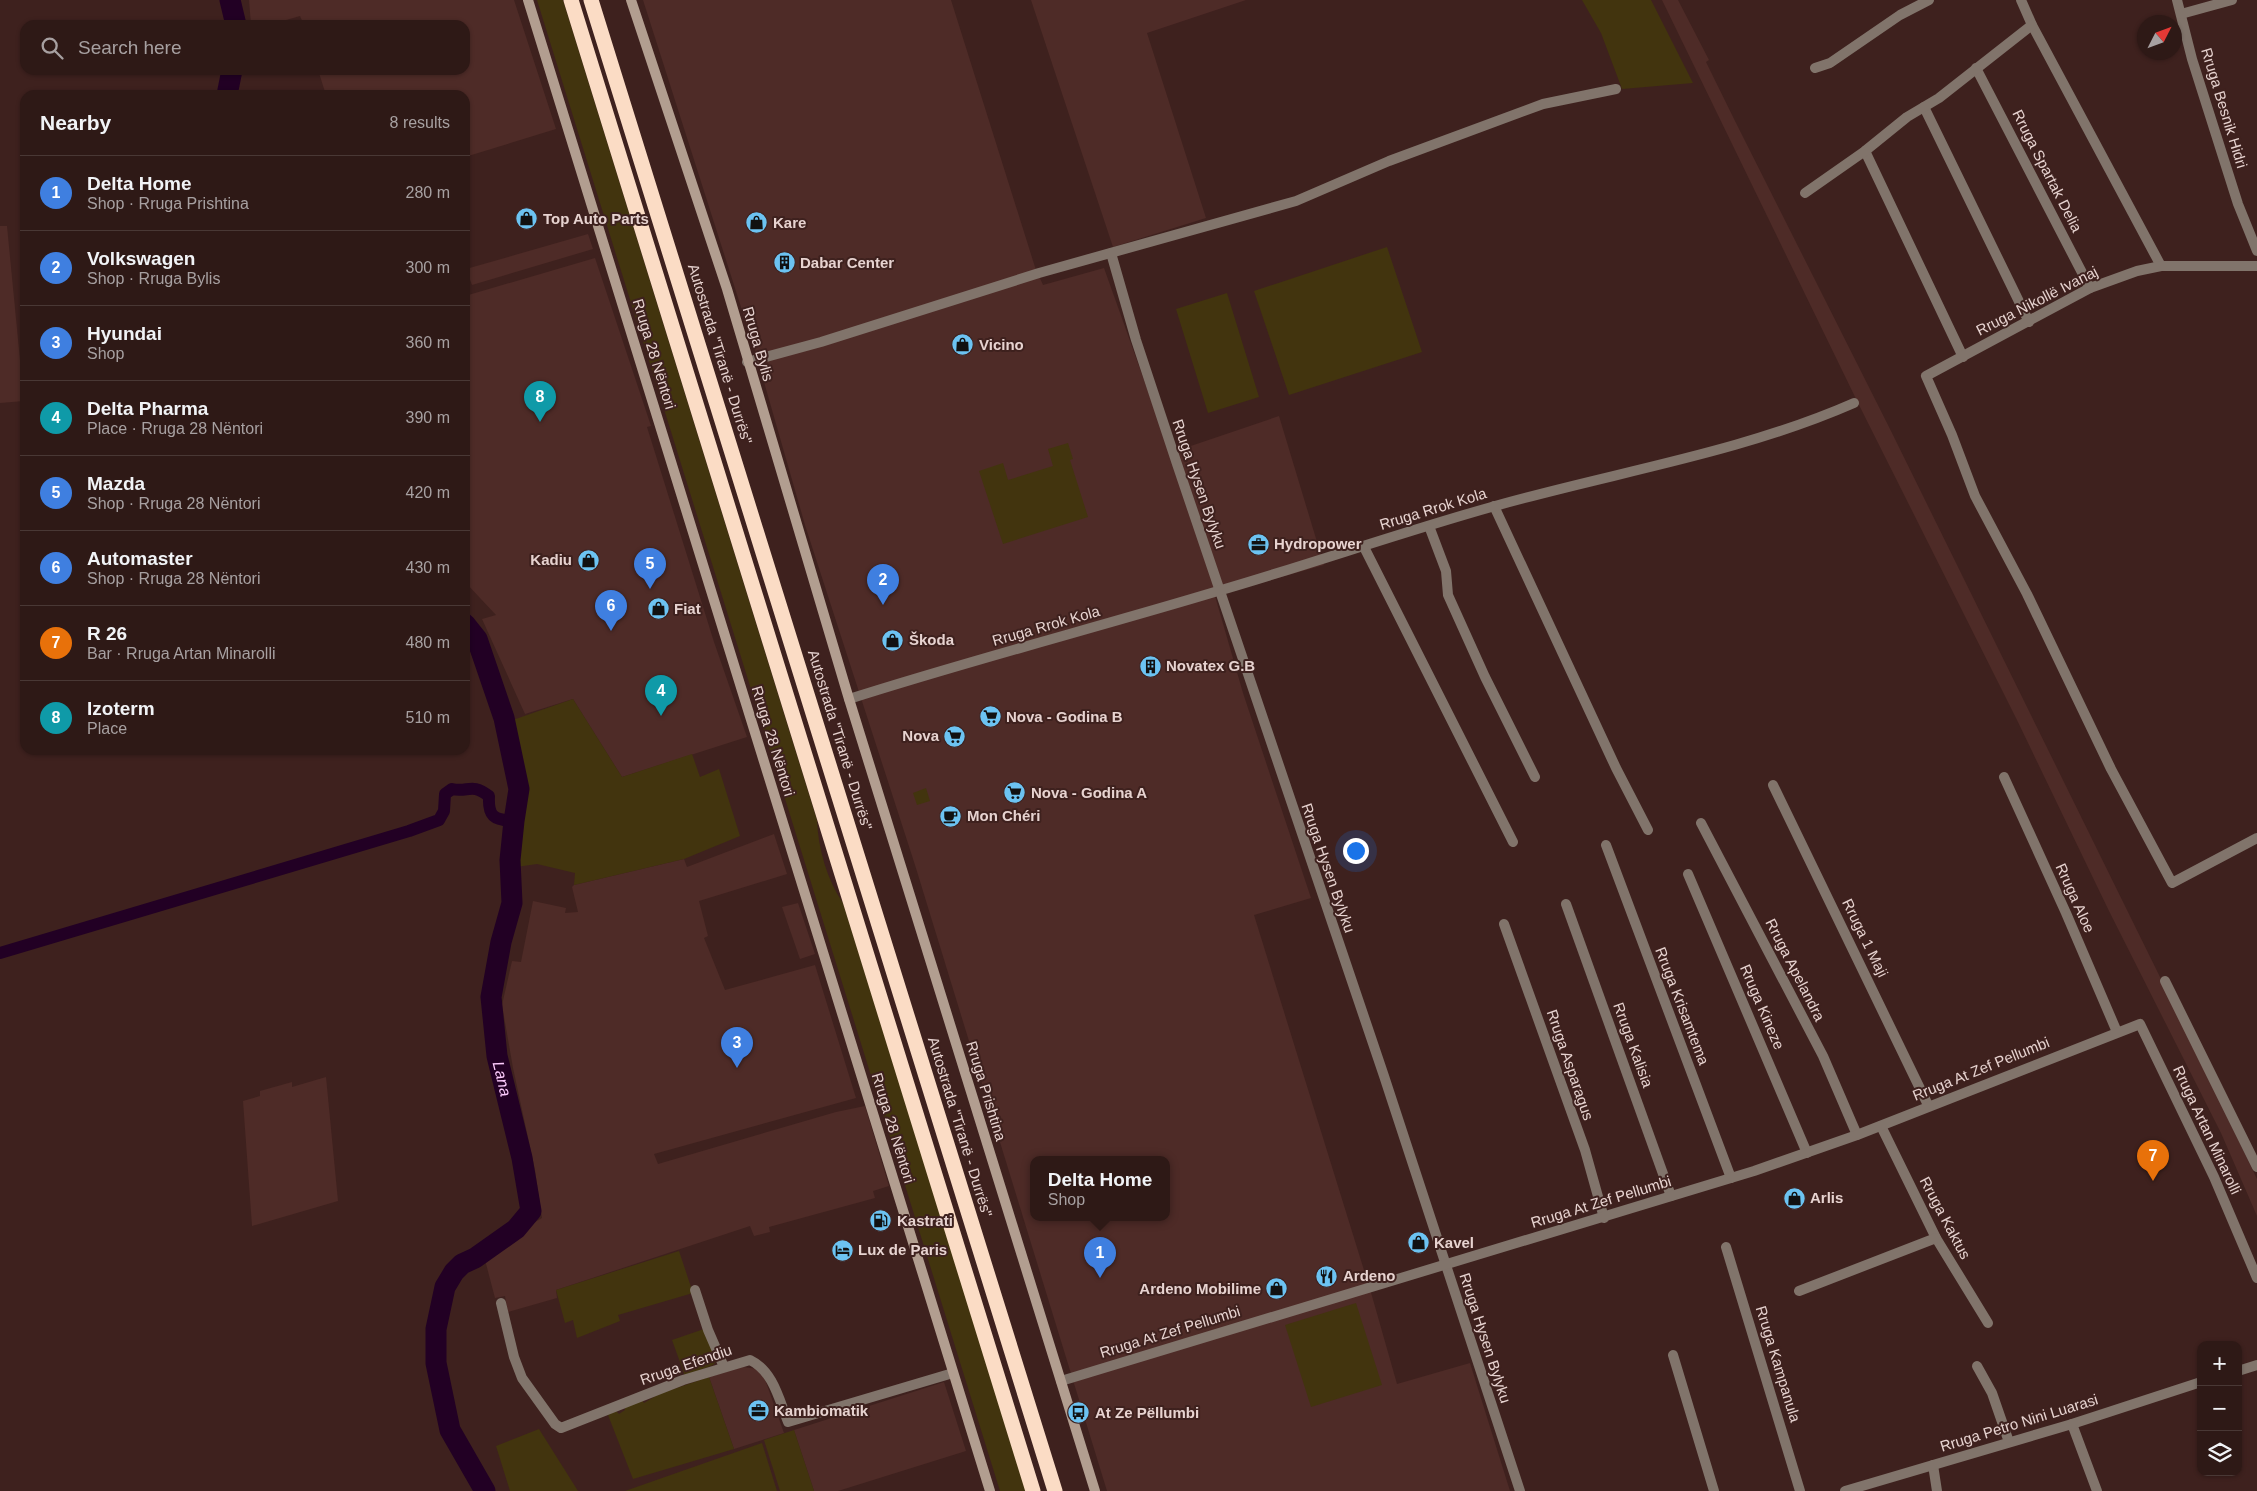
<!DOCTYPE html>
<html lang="en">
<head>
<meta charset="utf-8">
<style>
	body { margin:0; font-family:Arial,sans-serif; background:#3a2623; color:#f1f3f6 }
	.controls { position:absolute; right:15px; bottom:15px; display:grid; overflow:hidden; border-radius:10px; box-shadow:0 1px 4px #0004 }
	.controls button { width:45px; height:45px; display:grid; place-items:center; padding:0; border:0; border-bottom:1px solid #493835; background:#2e1916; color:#f1f3f6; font:25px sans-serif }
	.compass { position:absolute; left:2137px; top:15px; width:45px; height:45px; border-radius:50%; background:#2e1916; box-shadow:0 1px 4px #0004; rotate:48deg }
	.you { position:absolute; left:1355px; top:850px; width:18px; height:18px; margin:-12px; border:4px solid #fff; border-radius:50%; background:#1a73e8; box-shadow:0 0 0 8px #1a73e833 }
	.badge { display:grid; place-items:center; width:32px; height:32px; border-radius:50%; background:#6cc3f2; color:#fff; font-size:16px; font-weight:700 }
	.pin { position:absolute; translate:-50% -41px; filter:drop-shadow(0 1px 2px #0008) }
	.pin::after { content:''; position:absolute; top:26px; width:18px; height:15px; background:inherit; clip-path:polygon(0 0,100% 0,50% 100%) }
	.popup { position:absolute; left:1030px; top:1156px; width:140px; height:65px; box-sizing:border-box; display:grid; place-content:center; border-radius:10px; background:#2e1916; filter:drop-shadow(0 1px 4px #0005); font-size:16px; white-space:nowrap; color:#a7a0a1 }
	.popup b { font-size:19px; color:#f1f3f6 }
	.popup::after { content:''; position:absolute; left:50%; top:100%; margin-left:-10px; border:10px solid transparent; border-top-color:#2e1916 }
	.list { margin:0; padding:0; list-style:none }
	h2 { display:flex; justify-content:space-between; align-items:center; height:65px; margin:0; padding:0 20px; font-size:21px }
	h2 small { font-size:16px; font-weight:400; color:#a7a0a1 }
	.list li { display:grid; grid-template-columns:32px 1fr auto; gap:15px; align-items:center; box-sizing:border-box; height:75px; padding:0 20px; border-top:1px solid #493835 }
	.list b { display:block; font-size:19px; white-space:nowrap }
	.list p { margin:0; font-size:16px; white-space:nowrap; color:#a7a0a1 }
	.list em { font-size:16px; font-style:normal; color:#a7a0a1 }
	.icon { flex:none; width:28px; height:28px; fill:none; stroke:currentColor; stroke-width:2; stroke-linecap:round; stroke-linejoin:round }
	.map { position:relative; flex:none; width:2257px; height:1491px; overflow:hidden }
	.search { position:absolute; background:#2e1916; box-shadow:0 1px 4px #0004; left:20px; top:20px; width:450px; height:55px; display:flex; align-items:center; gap:12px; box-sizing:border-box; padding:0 18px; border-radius:15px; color:#a7a0a1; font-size:19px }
	.panel { position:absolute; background:#2e1916; box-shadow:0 1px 4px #0004; left:20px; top:90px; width:450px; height:665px; border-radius:15px }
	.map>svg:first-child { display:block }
	.built { fill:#4e2b27; fill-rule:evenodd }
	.green { fill:#42340e }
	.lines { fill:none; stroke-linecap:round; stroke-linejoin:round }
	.canal { stroke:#220024; stroke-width:12 }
	.river { stroke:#220024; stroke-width:21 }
	.street { stroke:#81746b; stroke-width:10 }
	.secondary { stroke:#b29e90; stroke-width:10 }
	.highway { stroke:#fbdcc5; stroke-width:15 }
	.labels { text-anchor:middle; stroke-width:4; stroke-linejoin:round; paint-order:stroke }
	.street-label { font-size:15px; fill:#e7d3d0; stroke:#3e211e }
	.poi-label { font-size:15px; font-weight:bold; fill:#e7d3d0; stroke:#3e211e; text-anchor:start }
	.water-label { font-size:16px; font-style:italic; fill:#feccfe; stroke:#3e211e }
</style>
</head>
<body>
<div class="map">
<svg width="2257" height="1491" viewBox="0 0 2257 1491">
	<rect width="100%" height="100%" fill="#3e211e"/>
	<g class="built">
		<path d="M 249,0 L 514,0 L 556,129 L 465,157 L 465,95 L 326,95 L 318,70 L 465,70 L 465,25 L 304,25 L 300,16 L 269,25 L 251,25 Z"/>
		<path d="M 643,0 L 951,0 L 1035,267 L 1043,285 L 1104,268 L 1170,453 L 1279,416 L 1324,565 L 1215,596 L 1243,693 L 1311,898 L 1254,915 L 1372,1296 L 1397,1384 L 1470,1363 L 1510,1491 L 1107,1491 L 915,865 L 805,525 L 756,354 ZM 1034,1159 L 1166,1159 L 1166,1217 L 1034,1217 Z"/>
		<path d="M 1031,0 L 1246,0 L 1147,33 L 1206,218 L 1113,247 Z"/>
		<path d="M 1662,0 L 1678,0 L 1709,60 L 1706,62 L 1735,121 L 1890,429 L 2160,977 L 2257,1179 L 2257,1216 L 2221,1133 L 2109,911 L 2016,718 L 1858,403 Z"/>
		<path d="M 0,226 L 7,226 L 24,401 L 0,403 Z"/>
		<path d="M 588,234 L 593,249 L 472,285 L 466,269 Z"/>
		<path d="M 595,258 L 651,426 L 647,427 L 714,642 L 747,737 L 622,777 L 573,699 L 525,714 L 482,619 L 496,615 L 465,582 L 465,296 Z"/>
		<path d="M 774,834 L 787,874 L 699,901 L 708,936 L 704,938 L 725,990 L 815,965 L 856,1098 L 654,1154 L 658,1164 L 836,1112 L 865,1106 L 889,1186 L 873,1191 L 875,1198 L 769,1227 L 770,1232 L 754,1236 L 750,1226 L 556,1290 L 557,1298 L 508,1312 L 505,1296 L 495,1298 L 485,1260 L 515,1242 L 525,1228 L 542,1218 L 535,1170 L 513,1068 L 502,1005 L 512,961 L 521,962 L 533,901 L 566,908 L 565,913 L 578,912 L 572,887 L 574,885 L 684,859 L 687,867 Z"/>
		<path d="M 798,903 L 815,954 L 800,959 L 782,907 Z"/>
		<path d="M 326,1077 L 338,1201 L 252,1226 L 243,1101 L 260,1096 L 260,1091 L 292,1082 L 292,1087 Z"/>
		<path d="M 743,1367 L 758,1369 L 763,1374 L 784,1433 L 734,1449 L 709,1377 Z"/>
		<path d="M 944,1382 L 966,1451 L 838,1491 L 814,1491 L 794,1430 Z"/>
	</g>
	<g class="green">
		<path d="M 537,0 L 563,0 L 817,820 C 818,848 827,880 843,903 L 1027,1491 L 1000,1491 Z"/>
		<path d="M 1582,0 L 1651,0 L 1693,83 L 1622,89 L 1601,33 Z"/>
		<path d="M 1387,247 L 1422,352 L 1289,395 L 1254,291 Z"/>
		<path d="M 1227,293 L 1259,397 L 1208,413 L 1176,309 Z"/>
		<path d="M 1068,443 L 1073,459 L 1070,460 L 1088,517 L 1003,544 L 979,471 L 1003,463 L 1008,480 L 1053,466 L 1048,449 Z"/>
		<path d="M 573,699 L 622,777 L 692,754 L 700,777 L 719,769 L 740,836 L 684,859 L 574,885 L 575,873 L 537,864 L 516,867 L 525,790 L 510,721 Z"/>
		<path d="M 926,788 L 930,801 L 917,805 L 913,793 Z"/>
		<path d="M 679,1251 L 693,1293 L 618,1315 L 620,1321 L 577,1338 L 573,1320 L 565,1323 L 556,1290 Z"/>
		<path d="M 1356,1303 L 1382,1385 L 1311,1407 L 1285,1325 Z"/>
		<path d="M 704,1329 L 717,1360 L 713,1365 L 685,1376 L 672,1340 Z"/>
		<path d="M 709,1377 L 734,1449 L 633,1479 L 608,1415 L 615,1410 L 619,1414 L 625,1410 L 625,1407 L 642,1400 L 644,1403 L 659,1394 Z"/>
		<path d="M 539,1429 L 578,1491 L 510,1491 L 496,1446 Z"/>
		<path d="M 794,1430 L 814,1491 L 780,1491 L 764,1440 Z"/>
		<path d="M 762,1443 L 777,1491 L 625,1491 Z"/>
	</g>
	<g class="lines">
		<path class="canal" d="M 0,953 L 409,831 L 439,820 L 444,811 L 445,794 L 452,789 C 468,793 471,782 489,796 C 488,816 493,820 514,821"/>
		<g class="river">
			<path d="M 230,0 L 236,25"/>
			<path d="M 227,95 L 232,70"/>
			<path id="s1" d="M 465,624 L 477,639 L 504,718 L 519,789 L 514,821 L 510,860 L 512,903 L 501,942 L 491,997 L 497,1056 L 522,1158 L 531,1211 L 516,1229 L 475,1258 L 462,1264 L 454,1272 L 445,1287 L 436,1329 L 436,1363 L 450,1430 L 485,1491"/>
		</g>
		<g class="street">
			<path d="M 2021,0 L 2032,25 L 2161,266"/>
			<path d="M 2177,0 L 2192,59 L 2238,204 L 2257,251"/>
			<path d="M 2181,14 L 2232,0"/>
			<path d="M 1815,68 L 1830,63 L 1900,15 L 1929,0"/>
			<path d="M 1976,68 L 2090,288"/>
			<path d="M 1924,107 L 2029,322"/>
			<path d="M 1865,151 L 1963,357"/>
			<path d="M 1805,193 L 1865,151 L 1907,117 L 1939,98 L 2032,25"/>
			<path d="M 1111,253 L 1136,340 L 1177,464 L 1384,1076 L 1520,1491"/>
			<path d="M 2257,266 L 2161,266 L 2137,271 L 2090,288 L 1926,376 L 1952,435 L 1975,496 L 2027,594 L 2111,769 L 2172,883 L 2257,838"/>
			<path d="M 747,362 L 821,342 L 1039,273 L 1296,201 L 1389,161 L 1543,104 L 1616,89"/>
			<path d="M 1494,506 L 1616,768 L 1648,830"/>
			<path d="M 1429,526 L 1446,571 L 1448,595 L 1485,677 L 1535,777"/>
			<path d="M 1364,547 L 1513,842"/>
			<path d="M 849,699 C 971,660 1095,628 1218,591 C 1311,564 1402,532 1495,506 C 1615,472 1740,453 1854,403"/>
			<path d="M 2004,777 L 2066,913 L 2117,1032"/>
			<path d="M 1773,785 L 1928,1105"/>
			<path d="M 1701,823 L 1823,1056 L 1857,1135"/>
			<path d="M 1606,845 L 1731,1178"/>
			<path d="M 1688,874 L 1807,1153"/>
			<path d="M 1566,904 L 1671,1196"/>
			<path d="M 1504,924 L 1585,1150 L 1604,1218"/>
			<path d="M 2165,981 L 2257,1167"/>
			<path d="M 1881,1126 L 1936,1238 L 1988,1323"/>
			<path d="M 1726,1247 L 1800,1491"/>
			<path d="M 695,1290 L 708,1330 L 724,1367"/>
			<path d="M 1799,1291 L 1936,1238"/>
			<path d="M 501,1303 L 514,1357 L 522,1378 L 555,1424 L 561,1428 L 683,1380 L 750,1360 C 773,1371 779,1399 788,1422 L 953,1373"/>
			<path d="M 1673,1355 L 1714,1491"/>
			<path d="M 1977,1366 L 1992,1393 L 2009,1442"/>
			<path d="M 2238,1371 L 2257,1365"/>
			<path d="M 1061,1381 L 1754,1171 L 1857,1135 L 2140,1024 L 2214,1177 L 2257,1278"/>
			<path d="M 2072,1424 L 2097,1491"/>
			<path d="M 1933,1465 L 1937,1491"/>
			<path d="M 1845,1491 L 2072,1424 L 2201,1382"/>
		</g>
		<g class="secondary">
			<path d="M 528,0 L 990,1491"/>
			<path d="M 631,0 L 727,289 L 849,699 L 1095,1491"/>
		</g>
		<g class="highway">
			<path d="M 571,0 L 1033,1491"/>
			<path d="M 591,0 L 1055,1491"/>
		</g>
	</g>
	<defs>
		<symbol id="shop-disc" viewBox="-11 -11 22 22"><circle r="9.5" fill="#6cc3f2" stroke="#3e211e"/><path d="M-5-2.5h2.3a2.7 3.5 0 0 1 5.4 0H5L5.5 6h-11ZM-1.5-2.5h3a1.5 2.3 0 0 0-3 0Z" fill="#111"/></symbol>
		<symbol id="building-disc" viewBox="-11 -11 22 22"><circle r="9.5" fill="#6cc3f2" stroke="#3e211e"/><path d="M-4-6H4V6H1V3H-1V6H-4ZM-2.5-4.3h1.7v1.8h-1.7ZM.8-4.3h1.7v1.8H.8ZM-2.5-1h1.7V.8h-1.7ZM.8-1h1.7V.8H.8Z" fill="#111"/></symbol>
		<symbol id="office-disc" viewBox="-11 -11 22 22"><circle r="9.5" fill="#6cc3f2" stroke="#3e211e"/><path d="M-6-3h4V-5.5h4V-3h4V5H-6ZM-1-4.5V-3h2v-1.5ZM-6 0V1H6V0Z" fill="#111"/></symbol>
		<symbol id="supermarket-disc" viewBox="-11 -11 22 22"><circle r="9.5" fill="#6cc3f2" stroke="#3e211e"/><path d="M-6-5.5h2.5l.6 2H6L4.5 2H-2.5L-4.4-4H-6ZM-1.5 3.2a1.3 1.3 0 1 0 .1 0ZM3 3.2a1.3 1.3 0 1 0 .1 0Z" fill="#111"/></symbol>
		<symbol id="cafe-disc" viewBox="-11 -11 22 22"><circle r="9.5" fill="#6cc3f2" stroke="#3e211e"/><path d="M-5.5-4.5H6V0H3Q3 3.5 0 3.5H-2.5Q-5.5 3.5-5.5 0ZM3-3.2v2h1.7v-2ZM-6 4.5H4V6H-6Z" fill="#111"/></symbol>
		<symbol id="fuel-disc" viewBox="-11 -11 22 22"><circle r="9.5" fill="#6cc3f2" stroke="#3e211e"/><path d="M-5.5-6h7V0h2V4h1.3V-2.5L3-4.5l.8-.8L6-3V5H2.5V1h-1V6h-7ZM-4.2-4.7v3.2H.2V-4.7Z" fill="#111"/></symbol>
		<symbol id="hotel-disc" viewBox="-11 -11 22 22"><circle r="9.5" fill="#6cc3f2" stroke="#3e211e"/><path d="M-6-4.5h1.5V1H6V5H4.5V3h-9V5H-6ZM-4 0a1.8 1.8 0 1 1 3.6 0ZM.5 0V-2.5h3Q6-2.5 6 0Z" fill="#111"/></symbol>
		<symbol id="restaurant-disc" viewBox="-11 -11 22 22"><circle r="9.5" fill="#6cc3f2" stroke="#3e211e"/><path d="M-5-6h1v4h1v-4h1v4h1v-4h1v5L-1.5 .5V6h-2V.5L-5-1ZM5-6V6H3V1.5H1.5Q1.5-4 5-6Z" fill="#111"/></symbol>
		<symbol id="bus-disc" viewBox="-11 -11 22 22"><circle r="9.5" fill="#6cc3f2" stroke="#3e211e"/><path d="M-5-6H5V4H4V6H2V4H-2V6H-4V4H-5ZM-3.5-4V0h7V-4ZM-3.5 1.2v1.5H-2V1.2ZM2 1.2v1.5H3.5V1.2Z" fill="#111"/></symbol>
	</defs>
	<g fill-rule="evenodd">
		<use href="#shop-disc" x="514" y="206" width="25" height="25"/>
		<use href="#shop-disc" x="744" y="210" width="25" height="25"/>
		<use href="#building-disc" x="772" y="250" width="25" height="25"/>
		<use href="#shop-disc" x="950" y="332" width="25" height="25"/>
		<use href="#office-disc" x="1246" y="532" width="25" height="25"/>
		<use href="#shop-disc" x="576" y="548" width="25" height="25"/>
		<use href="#shop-disc" x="646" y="596" width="25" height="25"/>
		<use href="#shop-disc" x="880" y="628" width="25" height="25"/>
		<use href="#building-disc" x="1138" y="654" width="25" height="25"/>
		<use href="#supermarket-disc" x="978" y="704" width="25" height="25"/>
		<use href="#supermarket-disc" x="942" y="724" width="25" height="25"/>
		<use href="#supermarket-disc" x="1002" y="780" width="25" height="25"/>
		<use href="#cafe-disc" x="938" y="804" width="25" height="25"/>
		<use href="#shop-disc" x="1782" y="1186" width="25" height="25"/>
		<use href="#fuel-disc" x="868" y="1208" width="25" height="25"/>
		<use href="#shop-disc" x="1406" y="1230" width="25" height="25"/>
		<use href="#hotel-disc" x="830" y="1238" width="25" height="25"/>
		<use href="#restaurant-disc" x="1314" y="1264" width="25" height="25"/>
		<use href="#shop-disc" x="1264" y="1276" width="25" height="25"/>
		<use href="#office-disc" x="746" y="1398" width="25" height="25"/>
		<use href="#bus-disc" x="1066" y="1400" width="25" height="25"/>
	</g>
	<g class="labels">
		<g class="street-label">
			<text transform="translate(2224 108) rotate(73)" y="5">Rruga Besnik Hidri</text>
			<text transform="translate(2047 171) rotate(63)" y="5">Rruga Spartak Delia</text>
			<text transform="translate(2037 301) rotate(-27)" y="5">Rruga Nikollë Ivanaj</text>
			<text transform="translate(758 344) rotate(74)" y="5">Rruga Bylis</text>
			<text transform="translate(654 354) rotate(73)" y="5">Rruga 28 Nëntori</text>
			<text transform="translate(720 354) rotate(73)" y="5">Autostrada "Tiranë - Durrës"</text>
			<text transform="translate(1199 484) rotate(71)" y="5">Rruga Hysen Bylyku</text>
			<text transform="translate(1433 509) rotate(-17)" y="5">Rruga Rrok Kola</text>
			<text transform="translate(1046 626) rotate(-16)" y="5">Rruga Rrok Kola</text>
			<text transform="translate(840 740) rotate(73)" y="5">Autostrada "Tiranë - Durrës"</text>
			<text transform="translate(773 741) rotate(73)" y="5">Rruga 28 Nëntori</text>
			<text transform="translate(1328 868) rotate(71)" y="5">Rruga Hysen Bylyku</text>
			<text transform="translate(2075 898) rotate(66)" y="5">Rruga Aloe</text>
			<text transform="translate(1865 938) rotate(64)" y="5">Rruga 1 Maji</text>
			<text transform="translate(1795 970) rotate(63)" y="5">Rruga Apelandra</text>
			<text transform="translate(1682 1006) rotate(69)" y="5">Rruga Krisamtema</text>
			<text transform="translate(1762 1007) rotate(67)" y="5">Rruga Kineze</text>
			<text transform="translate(1633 1045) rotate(70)" y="5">Rruga Kalisia</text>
			<text transform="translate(1570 1065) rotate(71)" y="5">Rruga Asparagus</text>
			<text transform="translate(1981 1069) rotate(-22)" y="5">Rruga At Zef Pellumbi</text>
			<text transform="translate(986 1091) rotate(73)" y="5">Rruga Prishtina</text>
			<text transform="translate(960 1127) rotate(73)" y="5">Autostrada "Tiranë - Durrës"</text>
			<text transform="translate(893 1128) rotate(73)" y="5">Rruga 28 Nëntori</text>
			<text transform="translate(2207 1130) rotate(65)" y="5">Rruga Artan Minarolli</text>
			<text transform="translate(1601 1202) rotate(-17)" y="5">Rruga At Zef Pellumbi</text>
			<text transform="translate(1945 1218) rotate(62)" y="5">Rruga Kaktus</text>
			<text transform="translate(1170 1332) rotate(-17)" y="5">Rruga At Zef Pellumbi</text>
			<text transform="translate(1485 1338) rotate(72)" y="5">Rruga Hysen Bylyku</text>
			<text transform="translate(1778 1364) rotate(73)" y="5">Rruga Kampanula</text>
			<text transform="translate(686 1365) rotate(-19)" y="5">Rruga Efendiu</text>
			<text transform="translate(2019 1423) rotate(-17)" y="5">Rruga Petro Nini Luarasi</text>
		</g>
		<g class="poi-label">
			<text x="543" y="224">Top Auto Parts</text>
			<text x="773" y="228">Kare</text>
			<text x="800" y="268">Dabar Center</text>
			<text x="979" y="350">Vicino</text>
			<text x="1274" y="549">Hydropower</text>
			<text x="572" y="565" text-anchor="end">Kadiu</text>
			<text x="674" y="614">Fiat</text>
			<text x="909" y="645">Škoda</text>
			<text x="1166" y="671">Novatex G.B</text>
			<text x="1006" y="722">Nova - Godina B</text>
			<text x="939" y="741" text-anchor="end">Nova</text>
			<text x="1031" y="798">Nova - Godina A</text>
			<text x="967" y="821">Mon Chéri</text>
			<text x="1810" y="1203">Arlis</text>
			<text x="897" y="1226">Kastrati</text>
			<text x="1434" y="1248">Kavel</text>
			<text x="858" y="1255">Lux de Paris</text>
			<text x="1343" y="1281">Ardeno</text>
			<text x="1261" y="1294" text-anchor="end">Ardeno Mobilime</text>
			<text x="774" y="1416">Kambiomatik</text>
			<text x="1095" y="1418">At Ze Pëllumbi</text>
		</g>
		<g class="water-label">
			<text dy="6" stroke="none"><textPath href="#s1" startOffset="469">Lana</textPath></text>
		</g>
	</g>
</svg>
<div class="controls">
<button>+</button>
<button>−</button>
<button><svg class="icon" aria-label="layers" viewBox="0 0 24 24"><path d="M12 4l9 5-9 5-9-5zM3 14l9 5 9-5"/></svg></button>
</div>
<svg class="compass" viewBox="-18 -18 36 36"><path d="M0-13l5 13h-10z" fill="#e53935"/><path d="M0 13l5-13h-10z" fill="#a7a0a1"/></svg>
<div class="you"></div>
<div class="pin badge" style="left:1100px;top:1278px;background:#3f7fe0">1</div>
<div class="popup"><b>Delta Home</b>Shop</div>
<div class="pin badge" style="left:883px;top:605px;background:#3f7fe0">2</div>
<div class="pin badge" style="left:737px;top:1068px;background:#3f7fe0">3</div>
<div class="pin badge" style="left:661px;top:716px;background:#0f9aa8">4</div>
<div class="pin badge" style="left:650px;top:589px;background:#3f7fe0">5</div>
<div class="pin badge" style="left:611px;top:631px;background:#3f7fe0">6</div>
<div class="pin badge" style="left:2153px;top:1181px;background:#e8710a">7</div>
<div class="pin badge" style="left:540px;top:422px;background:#0f9aa8">8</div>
<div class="search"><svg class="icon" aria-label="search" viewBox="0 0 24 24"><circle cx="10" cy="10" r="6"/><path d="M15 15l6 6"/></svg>Search here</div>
<section class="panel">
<h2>Nearby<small>8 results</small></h2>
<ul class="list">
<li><span class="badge" style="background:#3f7fe0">1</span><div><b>Delta Home</b><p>Shop · Rruga Prishtina</p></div><em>280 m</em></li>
<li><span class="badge" style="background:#3f7fe0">2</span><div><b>Volkswagen</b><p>Shop · Rruga Bylis</p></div><em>300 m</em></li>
<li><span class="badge" style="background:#3f7fe0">3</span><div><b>Hyundai</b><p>Shop</p></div><em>360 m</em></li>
<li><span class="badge" style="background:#0f9aa8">4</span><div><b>Delta Pharma</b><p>Place · Rruga 28 Nëntori</p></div><em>390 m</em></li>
<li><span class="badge" style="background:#3f7fe0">5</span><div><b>Mazda</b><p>Shop · Rruga 28 Nëntori</p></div><em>420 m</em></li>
<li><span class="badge" style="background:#3f7fe0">6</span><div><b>Automaster</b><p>Shop · Rruga 28 Nëntori</p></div><em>430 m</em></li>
<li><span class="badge" style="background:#e8710a">7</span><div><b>R 26</b><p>Bar · Rruga Artan Minarolli</p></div><em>480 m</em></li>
<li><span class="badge" style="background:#0f9aa8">8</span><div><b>Izoterm</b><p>Place</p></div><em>510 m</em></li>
</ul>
</section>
</div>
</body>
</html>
